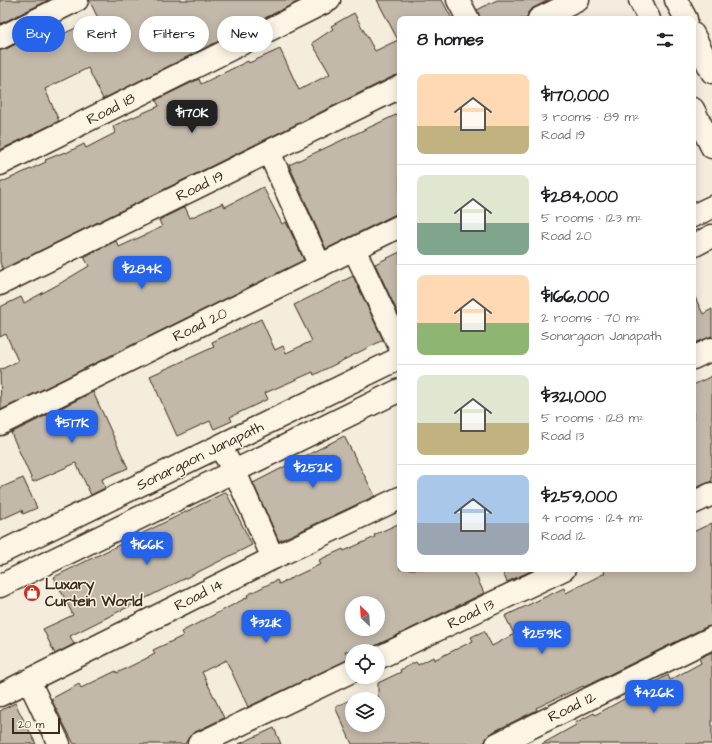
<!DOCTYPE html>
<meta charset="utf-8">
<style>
body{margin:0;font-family:"Architects Daughter",sans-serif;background:#f2f2f2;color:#202124;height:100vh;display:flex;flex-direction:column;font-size:15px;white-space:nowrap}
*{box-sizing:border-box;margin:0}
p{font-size:13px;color:#757577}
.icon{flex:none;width:22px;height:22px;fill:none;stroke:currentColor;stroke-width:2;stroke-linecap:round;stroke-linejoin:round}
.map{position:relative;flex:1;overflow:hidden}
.panel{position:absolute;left:397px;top:16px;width:299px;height:556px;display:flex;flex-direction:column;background:#fff;border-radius:8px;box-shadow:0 2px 10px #0003}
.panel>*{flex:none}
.hud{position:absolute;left:12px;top:16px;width:325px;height:36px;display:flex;gap:8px}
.needle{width:26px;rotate:335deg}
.fabs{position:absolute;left:345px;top:596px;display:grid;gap:8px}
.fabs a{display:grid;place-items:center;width:40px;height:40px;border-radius:50%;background:#fff;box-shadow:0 2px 10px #0003;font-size:20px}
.scale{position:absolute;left:12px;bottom:10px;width:48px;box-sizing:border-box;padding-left:4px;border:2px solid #3b2a1e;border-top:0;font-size:11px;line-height:14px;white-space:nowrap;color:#3b2a1e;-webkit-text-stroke:3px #fcf5e5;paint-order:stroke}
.price{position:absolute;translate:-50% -34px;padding:0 9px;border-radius:8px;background:#2563eb;color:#fff;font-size:13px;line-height:26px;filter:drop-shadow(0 1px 2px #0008)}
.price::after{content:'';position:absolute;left:50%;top:24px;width:12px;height:9px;margin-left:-6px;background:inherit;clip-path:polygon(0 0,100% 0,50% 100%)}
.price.on{background:#222;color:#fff}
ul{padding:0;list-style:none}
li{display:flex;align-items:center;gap:12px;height:100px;padding:0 20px}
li+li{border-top:1px solid #e0e0e0}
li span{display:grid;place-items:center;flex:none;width:112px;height:80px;border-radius:8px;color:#555}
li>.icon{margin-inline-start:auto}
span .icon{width:48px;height:48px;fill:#fffc;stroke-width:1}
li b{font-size:17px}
h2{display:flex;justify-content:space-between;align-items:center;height:48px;padding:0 20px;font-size:17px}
.chip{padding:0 14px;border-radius:18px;background:#fff;box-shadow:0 2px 10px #0003;font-size:14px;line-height:36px}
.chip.on{background:#2563eb;color:#fff}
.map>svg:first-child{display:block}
.building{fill:#c3b9aa;stroke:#3b2a1e;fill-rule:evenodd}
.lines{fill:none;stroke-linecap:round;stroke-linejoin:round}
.minor-casing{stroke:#3b2a1e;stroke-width:25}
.major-casing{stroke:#3b2a1e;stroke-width:25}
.minor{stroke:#fcf5e5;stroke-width:22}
.major{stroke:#fcf5e5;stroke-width:22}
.labels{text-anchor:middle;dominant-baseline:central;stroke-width:3;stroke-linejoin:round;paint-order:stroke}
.street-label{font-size:15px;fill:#3b2a1e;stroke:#fcf5e5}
.poi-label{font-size:15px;font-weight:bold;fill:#3b2a1e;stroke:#fcf5e5;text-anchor:start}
</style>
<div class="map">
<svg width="712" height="744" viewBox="0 0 712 744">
<rect width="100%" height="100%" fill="#f4eddd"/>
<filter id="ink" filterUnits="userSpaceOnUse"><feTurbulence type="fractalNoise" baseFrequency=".025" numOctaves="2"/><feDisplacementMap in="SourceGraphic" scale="8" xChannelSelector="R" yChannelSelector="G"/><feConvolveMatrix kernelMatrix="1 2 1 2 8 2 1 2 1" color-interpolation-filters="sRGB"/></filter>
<g filter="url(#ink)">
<g class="building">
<polygon points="0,0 49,0 0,24"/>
<polygon points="89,0 301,0 103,99 88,68 45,89 59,121 0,150 0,50 6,49 38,33 43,43 98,18"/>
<polygon points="377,0 442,0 452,19 400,19 400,75 394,76 3,269 0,263 0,183 46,162 45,160 65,152 66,153 84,144 86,148 115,133 113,126 159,106 156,100 199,79 201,84 248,61 249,63 280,49 299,90 330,74 312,43 333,29 331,26 354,13 375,51 398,40"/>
<polygon points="497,0 549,0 533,8 528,12 527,19 480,19 477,10"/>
<polygon points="400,113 400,214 394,215 326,249 289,165"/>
<polygon points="263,187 282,224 286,222 304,260 1,410 0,370 18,361 6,334 0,337 0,307 21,297 24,303 59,284 89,266 84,257 116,241 119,247 162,227 159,220 185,207 190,218 223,203 225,207"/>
<polygon points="400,252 400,318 375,264"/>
<polygon points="353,276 383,340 314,375 313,372 265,393 268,399 230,417 232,421 214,429 210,421 177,436 150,376 214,347 212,342 261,319 275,350 283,346 286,353 312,341 294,305"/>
<polygon points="693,293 703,314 712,309 712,336 693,344"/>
<polygon points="712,376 712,481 693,489 693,385"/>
<polygon points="93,392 128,468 102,479 105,488 91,495 76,463 33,482 11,433"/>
<polygon points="344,436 375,496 279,541 253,483"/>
<polygon points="23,478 37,508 23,514 22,510 0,520 0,488"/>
<polygon points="226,492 252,545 70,636 74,644 55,654 43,629 73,615 54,577"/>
<path d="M400,523V569H473L484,593L373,647L368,651H345L349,659L248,707L226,660L202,672L224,718L193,733L189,737L185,744H74L51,699L79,684L81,688L116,671L117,673L155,654L153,650L183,636L181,632L248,597L247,595L277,580L279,584L321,564L319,560L343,549L344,551L375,537L374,535ZM352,603H378V629H352Z"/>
<polygon points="712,523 712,626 706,627 584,687 583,686 536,708 537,710 491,733 487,737 485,742 481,744 352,744 335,707 352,699 352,725 378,725 378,683 401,672 400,670 416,662 418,665 433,657 434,660 473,641 471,637 484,631 492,646 514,634 505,616 564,588 566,593 605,573 603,569 693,569 693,532"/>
<polygon points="501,569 535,569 507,582"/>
<polygon points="712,652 712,744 542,744 576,725 575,723 594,713 595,715 668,675 670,680 701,663 699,658"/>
<polygon points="15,703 36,744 0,744 0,711"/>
<polygon points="274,728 281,744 239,744"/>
</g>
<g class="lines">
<g class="minor-casing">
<g id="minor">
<polyline points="458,0 468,19"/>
<polyline points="640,0 649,19"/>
<polyline points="676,0 686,19"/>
<polyline points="539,19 578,0"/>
<polyline points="693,34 712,72"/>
<polyline points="0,38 77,0"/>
<polyline points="693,109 712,147"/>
<polyline points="269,152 320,266"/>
<polyline points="0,164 329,0"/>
<polyline points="354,249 400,347"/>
<polyline points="0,284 400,87"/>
<polyline points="693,358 712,349"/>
<polyline points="0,424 400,226"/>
<polyline points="220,447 235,472 273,558"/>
<polyline points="693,503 712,494"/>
<polyline points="378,658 564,569"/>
<polyline points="29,681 59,744"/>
<polyline points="0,695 273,558 400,498"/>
<polyline points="199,744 352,671"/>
<polyline points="497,744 712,638"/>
</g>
</g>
<g class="major-casing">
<g id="major">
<polyline points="693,216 712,207"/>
<polyline points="693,246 712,236"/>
<polyline points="0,553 400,358"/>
<polyline points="0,586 400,390"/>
</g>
</g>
<use href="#minor" class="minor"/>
<use href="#major" class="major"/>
</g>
</g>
<defs>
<g id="shop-disc" transform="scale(0.9)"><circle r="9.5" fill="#c8321e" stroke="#fcf5e5"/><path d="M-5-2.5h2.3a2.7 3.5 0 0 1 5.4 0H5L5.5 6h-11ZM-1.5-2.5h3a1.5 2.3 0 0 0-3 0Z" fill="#fff"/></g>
</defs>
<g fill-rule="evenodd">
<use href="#shop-disc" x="32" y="593"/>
</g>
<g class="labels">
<g class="street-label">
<text transform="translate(111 109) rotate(-27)">Road 18</text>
<text transform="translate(200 186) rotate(-26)">Road 19</text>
<text transform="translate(200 325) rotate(-26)">Road 20</text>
<text transform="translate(200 456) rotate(-26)">Sonargaon Janapath</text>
<text transform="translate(199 595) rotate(-27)">Road 14</text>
<text transform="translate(471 614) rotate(-26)">Road 13</text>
<text transform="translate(572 707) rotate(-26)">Road 12</text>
</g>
<g class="poi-label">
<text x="45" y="584">Luxary<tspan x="45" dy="17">Curtein World</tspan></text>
</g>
</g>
</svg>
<div class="fabs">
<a><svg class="needle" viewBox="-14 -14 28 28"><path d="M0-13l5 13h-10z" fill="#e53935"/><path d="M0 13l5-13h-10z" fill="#757577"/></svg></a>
<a><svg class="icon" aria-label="locate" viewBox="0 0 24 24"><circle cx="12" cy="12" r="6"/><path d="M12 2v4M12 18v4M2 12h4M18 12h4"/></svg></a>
<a><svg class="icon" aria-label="layers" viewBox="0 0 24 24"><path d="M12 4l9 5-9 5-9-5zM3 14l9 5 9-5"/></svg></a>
</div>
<div class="scale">20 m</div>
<b class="price on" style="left:192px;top:134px">$170K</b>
<b class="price" style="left:142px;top:290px">$284K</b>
<b class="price" style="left:72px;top:444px">$517K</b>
<b class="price" style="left:313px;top:489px">$252K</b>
<b class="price" style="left:147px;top:566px">$166K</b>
<b class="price" style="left:266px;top:644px">$321K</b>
<b class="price" style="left:542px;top:655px">$259K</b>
<b class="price" style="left:654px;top:714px">$426K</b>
<div class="hud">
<a class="chip on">Buy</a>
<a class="chip">Rent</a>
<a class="chip">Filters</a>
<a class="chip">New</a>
</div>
<section class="panel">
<h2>8 homes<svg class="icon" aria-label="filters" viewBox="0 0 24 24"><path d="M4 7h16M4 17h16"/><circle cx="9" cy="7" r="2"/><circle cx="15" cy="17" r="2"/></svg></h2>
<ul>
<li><span style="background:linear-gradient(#ffd9b3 65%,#c2b280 0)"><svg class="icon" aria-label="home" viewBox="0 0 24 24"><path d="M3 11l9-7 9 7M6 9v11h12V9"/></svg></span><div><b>$170,000</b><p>3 rooms · 89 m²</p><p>Road 19</p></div></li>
<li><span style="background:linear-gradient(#dfe7d0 60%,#7fa58c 0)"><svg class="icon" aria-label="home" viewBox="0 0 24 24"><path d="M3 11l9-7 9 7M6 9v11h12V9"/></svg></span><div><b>$284,000</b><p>5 rooms · 123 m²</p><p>Road 20</p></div></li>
<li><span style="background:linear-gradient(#ffd9b3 60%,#8fb573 0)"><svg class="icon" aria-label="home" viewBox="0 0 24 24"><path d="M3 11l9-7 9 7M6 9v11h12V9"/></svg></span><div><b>$166,000</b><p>2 rooms · 70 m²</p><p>Sonargaon Janapath</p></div></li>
<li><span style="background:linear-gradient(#dfe7d0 60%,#c2b280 0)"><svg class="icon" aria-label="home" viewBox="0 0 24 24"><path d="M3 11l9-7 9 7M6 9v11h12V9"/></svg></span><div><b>$321,000</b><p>5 rooms · 128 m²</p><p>Road 13</p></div></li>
<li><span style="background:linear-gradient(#a9c7e8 60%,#9aa5b1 0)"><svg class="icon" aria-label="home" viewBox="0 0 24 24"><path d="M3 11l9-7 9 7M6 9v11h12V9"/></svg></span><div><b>$259,000</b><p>4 rooms · 124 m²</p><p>Road 12</p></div></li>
</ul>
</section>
</div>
